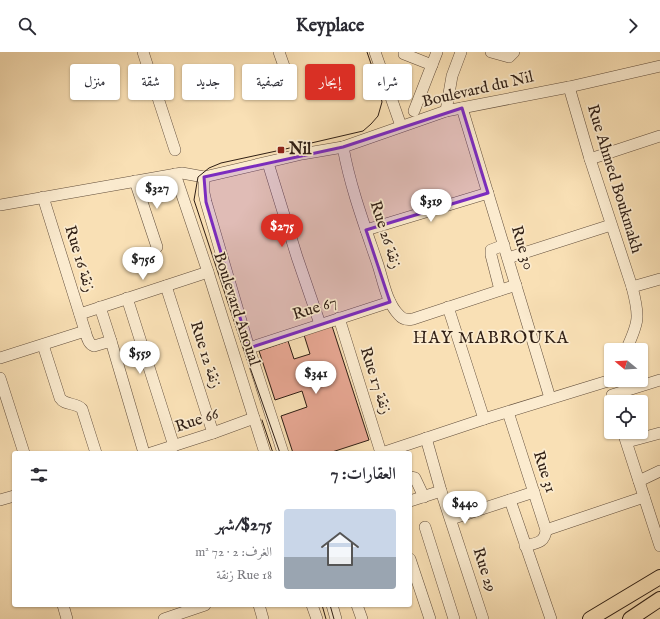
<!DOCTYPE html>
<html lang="ar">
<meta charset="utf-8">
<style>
body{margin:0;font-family:"IM FELL English",Amiri,serif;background:#f7f7f7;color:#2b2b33;direction:rtl;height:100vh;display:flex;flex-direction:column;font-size:15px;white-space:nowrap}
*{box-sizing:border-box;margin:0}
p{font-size:13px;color:#7c7c81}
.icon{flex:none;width:22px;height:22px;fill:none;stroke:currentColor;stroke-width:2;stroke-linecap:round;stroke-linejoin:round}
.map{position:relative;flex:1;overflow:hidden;direction:ltr}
.panel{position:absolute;left:12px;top:399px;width:400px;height:156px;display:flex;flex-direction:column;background:#fff;border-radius:4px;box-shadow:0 1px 3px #0004;direction:rtl}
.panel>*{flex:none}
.hud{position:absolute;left:12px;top:12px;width:400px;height:36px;direction:rtl;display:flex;gap:8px}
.needle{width:26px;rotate:288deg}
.controls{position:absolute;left:604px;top:291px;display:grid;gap:8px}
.controls a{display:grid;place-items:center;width:44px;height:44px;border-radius:4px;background:#fff;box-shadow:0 1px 3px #0004;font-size:20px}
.price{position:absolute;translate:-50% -34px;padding:0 9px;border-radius:14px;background:#fff;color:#222;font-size:13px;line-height:26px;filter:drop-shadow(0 1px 2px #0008)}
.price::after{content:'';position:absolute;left:50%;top:24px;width:12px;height:9px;margin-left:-6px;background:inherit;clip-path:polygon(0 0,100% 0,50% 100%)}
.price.on{background:#d93025;color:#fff}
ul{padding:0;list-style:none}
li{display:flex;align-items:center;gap:12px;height:100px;padding:0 16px}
li span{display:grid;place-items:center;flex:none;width:112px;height:80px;border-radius:4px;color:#555}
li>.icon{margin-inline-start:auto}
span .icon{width:48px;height:48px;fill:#fffc;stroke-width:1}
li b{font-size:17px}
h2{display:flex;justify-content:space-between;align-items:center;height:48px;padding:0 16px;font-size:17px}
.chip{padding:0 14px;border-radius:4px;background:#fff;box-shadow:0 1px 3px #0004;font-size:14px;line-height:36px}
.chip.on{background:#d93025;color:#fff}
header{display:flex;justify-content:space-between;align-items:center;height:52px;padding:0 16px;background:#fff;font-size:18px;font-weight:700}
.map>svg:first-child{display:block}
.building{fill:#e7a793;stroke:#2f1e14}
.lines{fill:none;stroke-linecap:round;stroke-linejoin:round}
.minor-casing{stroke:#624e3c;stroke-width:12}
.major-casing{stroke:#2f1e14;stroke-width:16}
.minor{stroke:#fbebcf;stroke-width:11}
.major{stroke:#f9e0b5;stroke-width:14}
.tram{stroke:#2f1e14;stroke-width:1}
.marked{fill:#7b2cbf;fill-opacity:0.2;stroke:#7b2cbf;stroke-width:3;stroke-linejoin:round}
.poi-dot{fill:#8f2418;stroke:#fbebcf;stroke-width:1.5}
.labels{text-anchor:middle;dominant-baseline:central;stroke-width:3.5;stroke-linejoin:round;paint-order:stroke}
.street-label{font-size:16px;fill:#2f1e14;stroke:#fbebcf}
.poi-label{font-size:16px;font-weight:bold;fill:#2f1e14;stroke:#fbebcf;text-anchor:start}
.neighbourhood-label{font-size:17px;letter-spacing:1px;fill:#2f1e14;stroke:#fbebcf}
</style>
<header><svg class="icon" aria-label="forward" viewBox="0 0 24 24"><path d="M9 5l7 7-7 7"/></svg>Keyplace<svg class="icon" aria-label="search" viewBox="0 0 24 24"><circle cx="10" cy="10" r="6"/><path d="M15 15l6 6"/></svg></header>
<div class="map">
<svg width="660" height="567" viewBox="0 0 660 567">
<rect width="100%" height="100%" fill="#f9e0b5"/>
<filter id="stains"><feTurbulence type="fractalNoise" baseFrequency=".005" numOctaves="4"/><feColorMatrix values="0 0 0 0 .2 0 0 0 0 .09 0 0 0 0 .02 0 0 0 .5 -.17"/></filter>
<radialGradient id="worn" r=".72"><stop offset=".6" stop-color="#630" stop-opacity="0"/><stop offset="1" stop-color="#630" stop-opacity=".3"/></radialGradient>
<polygon class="building" points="332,274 369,388 329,401 293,401 281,364 307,355 302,339 275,348 259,299 288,289 294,307 310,302 304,283"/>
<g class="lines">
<g class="minor-casing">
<g id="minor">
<polyline points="143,0 175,98"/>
<polyline points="279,0 291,34"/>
<polyline points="375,0 401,74"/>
<polyline points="404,0 404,2 432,13"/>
<polyline points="491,0 509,5 514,0"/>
<path d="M569,35L590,107L632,235C640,265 639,270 626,298"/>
<polyline points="462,56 550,346"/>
<polyline points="414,59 437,0"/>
<polyline points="446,59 452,24 461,0"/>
<path d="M343,95C350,134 364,172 377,210C383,227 386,250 399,263C403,268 408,268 413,267L516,233"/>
<polyline points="590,107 660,84"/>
<polyline points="268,111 297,205 320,272"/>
<polyline points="175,122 208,220 265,401"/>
<polyline points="204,125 204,141 206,150 249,296 283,401"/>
<polyline points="135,129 157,195"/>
<polyline points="43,145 85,279"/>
<polyline points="0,153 182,121 204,125 302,102 343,95 446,59 569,35 660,14"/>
<polyline points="366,178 488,141"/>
<polyline points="508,206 611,173"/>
<polyline points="166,234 213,381"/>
<polyline points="632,235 660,227"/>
<polyline points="500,238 491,203 491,198 504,193"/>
<polyline points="127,246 174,394"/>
<polyline points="100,255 111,289"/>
<polyline points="448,255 484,367"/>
<polyline points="80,262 208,220"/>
<polyline points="339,266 381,401"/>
<path d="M43,293L60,346C65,354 76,350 82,357L96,401"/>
<polyline points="249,296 390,250"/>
<path d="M0,306L85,279C87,285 88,292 94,294L111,289L144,401"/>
<polyline points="0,326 24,401"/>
<polyline points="612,343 660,328"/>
<path d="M508,360L546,478C545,491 536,491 525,494"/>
<polyline points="623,380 660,494"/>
<polyline points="426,386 441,439 483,567"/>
<polyline points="627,390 660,381"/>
<polyline points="151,401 213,381 254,366"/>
<polyline points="382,401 484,367 608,329"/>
<polyline points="410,425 415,426 424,445"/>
<polyline points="639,429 660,419"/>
<polyline points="0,448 14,444"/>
<polyline points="510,448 551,567"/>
<polyline points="410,449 441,439"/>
<polyline points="451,467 534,440"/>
<polyline points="425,475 454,567"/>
<polyline points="546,478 644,445"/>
<polyline points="410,507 430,567"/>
<polyline points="63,553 67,567"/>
<polyline points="259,553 263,567"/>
<polyline points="312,553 317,567"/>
<polyline points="332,553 336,567"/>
<polyline points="357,553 362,567"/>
<polyline points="164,567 205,553"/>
</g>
</g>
<g class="major-casing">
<g id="major">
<polyline points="590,567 660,525"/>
<polyline points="630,567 660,547"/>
</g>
</g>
<use href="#minor" class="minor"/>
<use href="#major" class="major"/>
<g class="tram">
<polyline points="262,368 273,401"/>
<polyline points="280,401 240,287 194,148 198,125 209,116 221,111 281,98 363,79 371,72 378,64 382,50 378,32 367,0"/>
<polyline points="322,553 326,567"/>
<polyline points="330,553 334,567"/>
</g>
</g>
<path class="marked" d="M462,56L488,141L366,178L390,250L249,296L206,150L204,125L343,95Z"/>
<rect class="poi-dot" x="277" y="94" width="8" height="8" rx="2"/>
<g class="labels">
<g class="street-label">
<text transform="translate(478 38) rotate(-13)">Boulevard du Nil</text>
<text transform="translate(614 127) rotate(73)">Rue Ahmed Boukmakh</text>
<text transform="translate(385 183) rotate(72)">Rue 26 زنقة</text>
<text transform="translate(522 196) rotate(73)">Rue 30</text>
<text transform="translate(79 207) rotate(73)">Rue 16 زنقة</text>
<text transform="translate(236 257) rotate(72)">Boulevard Anoual</text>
<text transform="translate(315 257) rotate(-18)">Rue 67</text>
<text transform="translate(205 303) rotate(72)">Rue 12 زنقة</text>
<text transform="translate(375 329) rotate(72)">Rue 17 زنقة</text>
<text transform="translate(197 369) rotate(-19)">Rue 66</text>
<text transform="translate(544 420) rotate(72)">Rue 31</text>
<text transform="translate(484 518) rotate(72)">Rue 29</text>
</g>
<g class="poi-label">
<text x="289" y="98">Nil</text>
</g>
<g class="neighbourhood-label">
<text x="491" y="286">HAY MABROUKA</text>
</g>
</g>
<rect width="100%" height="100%" filter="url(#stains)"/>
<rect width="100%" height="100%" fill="url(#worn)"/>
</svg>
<div class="controls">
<a><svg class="needle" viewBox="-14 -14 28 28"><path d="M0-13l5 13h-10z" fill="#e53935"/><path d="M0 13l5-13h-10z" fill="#7c7c81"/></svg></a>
<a><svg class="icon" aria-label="locate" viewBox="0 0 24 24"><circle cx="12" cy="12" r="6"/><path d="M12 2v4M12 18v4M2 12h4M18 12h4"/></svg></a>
</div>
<b class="price" style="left:157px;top:158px">$327</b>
<b class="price" style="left:431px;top:171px">$319</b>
<b class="price on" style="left:282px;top:196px">$275</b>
<b class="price" style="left:143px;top:229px">$756</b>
<b class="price" style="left:140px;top:323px">$559</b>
<b class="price" style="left:316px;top:343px">$341</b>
<b class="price" style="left:465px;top:473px">$440</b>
<div class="hud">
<a class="chip">شراء</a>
<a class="chip on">إيجار</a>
<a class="chip">تصفية</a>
<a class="chip">جديد</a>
<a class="chip">شقة</a>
<a class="chip">منزل</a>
</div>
<section class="panel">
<h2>العقارات: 7<svg class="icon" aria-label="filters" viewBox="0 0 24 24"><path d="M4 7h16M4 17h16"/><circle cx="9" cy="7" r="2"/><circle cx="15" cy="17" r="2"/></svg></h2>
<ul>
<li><span style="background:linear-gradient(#c9d6e8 60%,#9aa5b1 0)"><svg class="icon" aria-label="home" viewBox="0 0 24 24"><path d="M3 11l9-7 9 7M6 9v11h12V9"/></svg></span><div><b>$275/شهر</b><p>الغرف: 2 · 72 m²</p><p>Rue 18 زنقة</p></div></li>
</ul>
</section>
</div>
